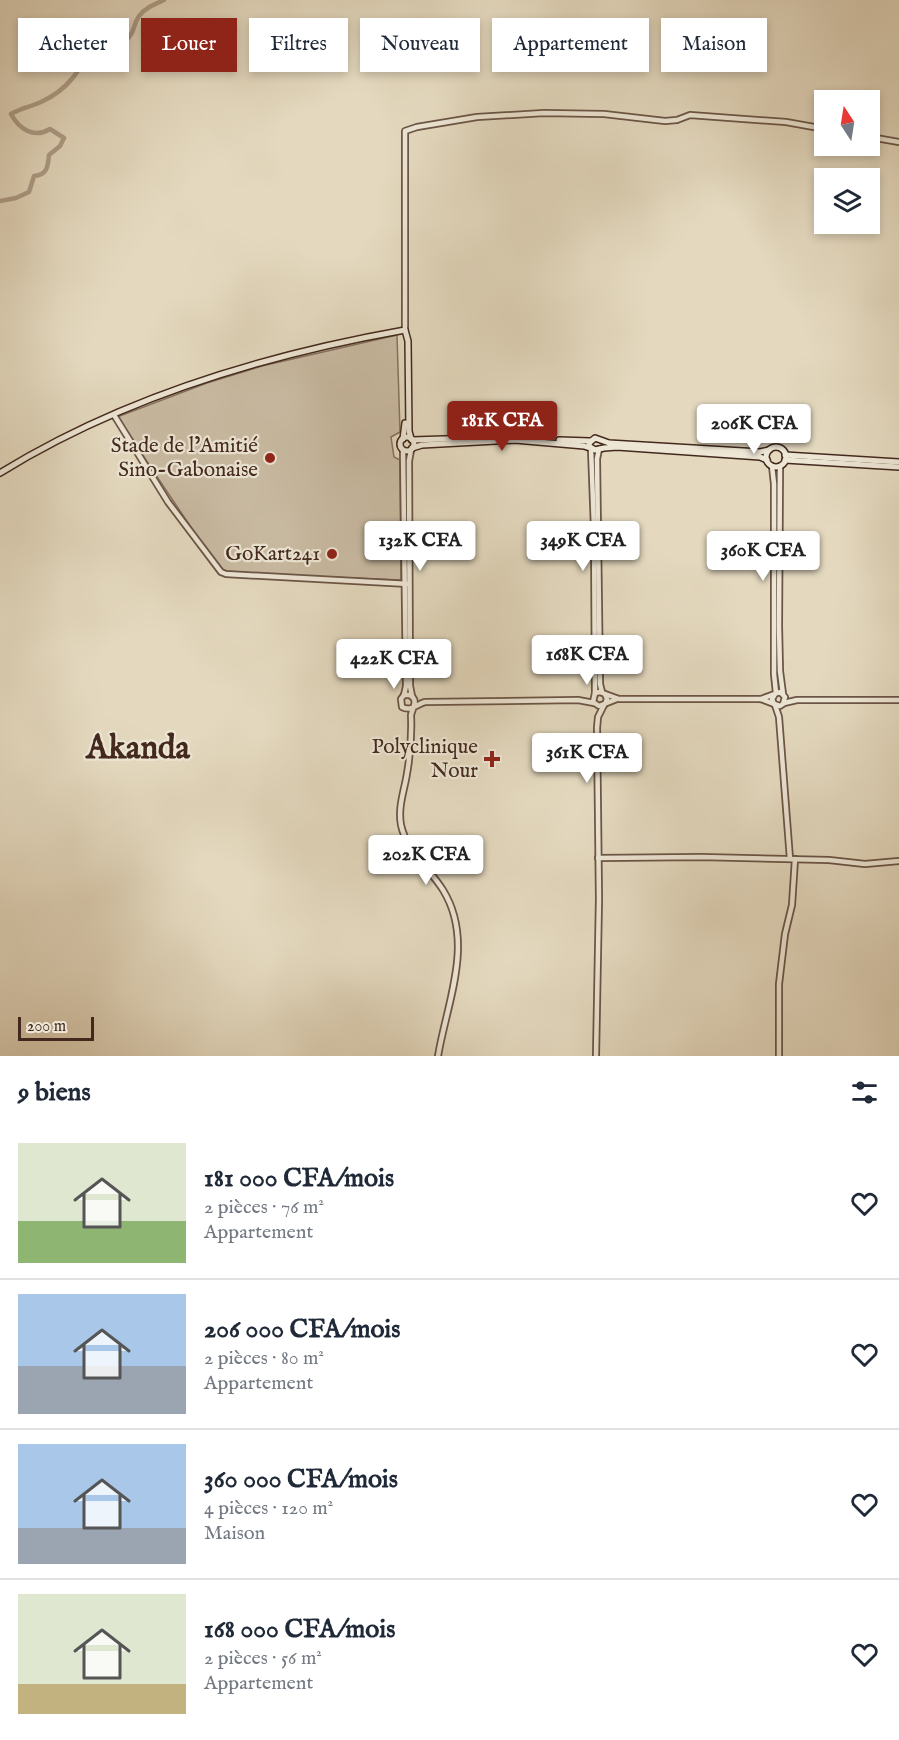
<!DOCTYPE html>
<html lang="fr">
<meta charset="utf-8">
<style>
body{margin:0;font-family:"IM FELL English",serif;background:#f2f2f3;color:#1f2937;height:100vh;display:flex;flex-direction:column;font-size:22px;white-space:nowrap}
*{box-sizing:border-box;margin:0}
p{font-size:20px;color:#747a83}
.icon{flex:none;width:33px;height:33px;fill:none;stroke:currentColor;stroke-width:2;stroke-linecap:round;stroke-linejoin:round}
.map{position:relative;height:1056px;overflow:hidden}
.details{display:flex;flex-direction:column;background:#fff;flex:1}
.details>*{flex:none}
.top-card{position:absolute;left:18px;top:18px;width:864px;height:54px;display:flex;gap:12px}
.needle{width:39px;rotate:348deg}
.fabs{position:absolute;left:814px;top:90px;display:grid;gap:12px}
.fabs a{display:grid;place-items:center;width:66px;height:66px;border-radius:0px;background:#fff;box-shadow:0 3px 9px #0003;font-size:30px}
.scale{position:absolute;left:18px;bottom:15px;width:76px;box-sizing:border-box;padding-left:6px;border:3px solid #43291d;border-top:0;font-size:16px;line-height:21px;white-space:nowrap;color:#43291d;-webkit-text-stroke:4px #ede6d5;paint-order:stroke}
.price{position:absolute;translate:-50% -51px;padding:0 14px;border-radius:6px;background:#fff;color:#222;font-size:20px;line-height:39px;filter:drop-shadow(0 2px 3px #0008)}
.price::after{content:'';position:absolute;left:50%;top:36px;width:18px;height:14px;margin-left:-9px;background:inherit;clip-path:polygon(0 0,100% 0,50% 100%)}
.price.current{background:#8f2418;color:#fff}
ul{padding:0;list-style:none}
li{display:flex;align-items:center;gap:18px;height:150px;padding:0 18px}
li+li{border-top:2px solid #e0e1e3}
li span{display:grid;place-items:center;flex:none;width:168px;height:120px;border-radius:0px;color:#555}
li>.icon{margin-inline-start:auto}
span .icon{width:72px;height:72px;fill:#fffc;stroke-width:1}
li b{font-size:26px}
h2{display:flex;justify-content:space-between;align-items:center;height:72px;padding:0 18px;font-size:26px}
.tag{padding:0 21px;border-radius:0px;background:#fff;box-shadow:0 3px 9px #0003;font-size:21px;line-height:54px}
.tag.current{background:#8f2418;color:#fff}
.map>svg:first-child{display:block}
.green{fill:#c9bba3;stroke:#867260;stroke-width:1.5}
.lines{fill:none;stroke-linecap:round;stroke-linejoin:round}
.river{stroke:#ad9d88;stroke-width:4.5}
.tertiary-casing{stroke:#6b5546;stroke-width:8}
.secondary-casing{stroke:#43291d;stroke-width:8}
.tertiary{stroke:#ede6d5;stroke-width:4.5}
.secondary{stroke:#ede6d5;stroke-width:5}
.poi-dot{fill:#8f2418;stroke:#ede6d5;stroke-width:2}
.labels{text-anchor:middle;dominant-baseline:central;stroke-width:4.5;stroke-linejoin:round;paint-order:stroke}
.poi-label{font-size:21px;fill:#43291d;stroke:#ede6d5;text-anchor:end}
.town-label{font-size:33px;font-weight:bold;fill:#43291d;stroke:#ede6d5}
</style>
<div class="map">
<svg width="899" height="1056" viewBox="0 0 899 1056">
<rect width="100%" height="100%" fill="#e4d9bf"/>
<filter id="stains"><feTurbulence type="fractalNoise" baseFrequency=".00333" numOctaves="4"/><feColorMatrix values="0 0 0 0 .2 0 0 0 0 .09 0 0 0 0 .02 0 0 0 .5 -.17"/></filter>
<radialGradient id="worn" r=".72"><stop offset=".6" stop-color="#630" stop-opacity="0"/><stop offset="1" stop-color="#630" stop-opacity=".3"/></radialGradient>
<polygon class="green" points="397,335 400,432 391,437 394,457 400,460 401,580 228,573 217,566 117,417 207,383 262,366"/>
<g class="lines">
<path class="river" d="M0,201L16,198L29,192L34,176C47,175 48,167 49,155L60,146L64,138L50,129C34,139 19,129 11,114C21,108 30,107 41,102C72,88 81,67 95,39L103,36L125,41C136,32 132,26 139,16C145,8 155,4 164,0"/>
<g class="tertiary-casing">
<g id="tertiary">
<polyline points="870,137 899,142"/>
<polyline points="405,330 405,131 417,127 477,117 544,113 604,114 665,121 677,120 690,115 786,122 825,129"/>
<polyline points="114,415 168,502 221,572 226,574 409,584"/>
<polyline points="591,449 594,528 595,694"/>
<polyline points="599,449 597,459 600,684 602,692"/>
<polyline points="403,450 406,686 404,695"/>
<polyline points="411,450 409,461 410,686 412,696"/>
<polyline points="772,466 774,484 774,674 776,693"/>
<polyline points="780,466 779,626 780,671 783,694"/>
<polyline points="605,694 619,699 761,699 774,704"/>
<polyline points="761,699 780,692 785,697 783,704 780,706 774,704 772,699 775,694"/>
<polyline points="784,703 797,700 899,700"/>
<polyline points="605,704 607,699 605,694 600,692 595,693 593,702 599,706 617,699"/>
<polyline points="775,705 779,717 790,859"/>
<polyline points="598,858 701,857 829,860 865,864 899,861"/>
<path d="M438,1056C447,1002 475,942 443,890C430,869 406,850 401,825C398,809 403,794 406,779C410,758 412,737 411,715C413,707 419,699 409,695H404L401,699L402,707C411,712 417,704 425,702L578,700L594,703"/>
<polyline points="596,1056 599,899 597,728 598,717 604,705"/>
<polyline points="779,1056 779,984 785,934 792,905 795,859"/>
</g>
</g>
<g class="secondary-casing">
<g id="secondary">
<circle cx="407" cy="444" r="7"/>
<polyline points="403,439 405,423"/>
<polyline points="412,440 475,438"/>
<polyline points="559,440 590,441"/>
<circle cx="776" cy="457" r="10"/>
<polyline points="412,448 422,445 515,440 584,446 590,448"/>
<polyline points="785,455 899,462"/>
<polyline points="767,460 760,457 617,447 604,448 595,450 590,447 589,443 595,438 609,443 760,452 769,450"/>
<polyline points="785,460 899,467"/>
<path d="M0,473C123,397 264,355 405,330L408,341L409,431L411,439"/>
</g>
</g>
<use href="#tertiary" class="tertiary"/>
<use href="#secondary" class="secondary"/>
</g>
<g class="poi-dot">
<circle cx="270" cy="458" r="6"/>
<circle cx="332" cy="554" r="6"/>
<path d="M489 750h6v6h6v6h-6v6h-6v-6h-6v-6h6z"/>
</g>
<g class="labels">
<g class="poi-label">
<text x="258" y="446">Stade de l’Amitié<tspan x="258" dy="24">Sino-Gabonaise</tspan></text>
<text x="320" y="554">GoKart241</text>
<text x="478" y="747">Polyclinique<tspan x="478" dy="24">Nour</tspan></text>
</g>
<g class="town-label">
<text x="138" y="749">Akanda</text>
</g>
</g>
<rect width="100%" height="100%" filter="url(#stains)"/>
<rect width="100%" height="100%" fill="url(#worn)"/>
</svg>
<div class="fabs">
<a><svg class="needle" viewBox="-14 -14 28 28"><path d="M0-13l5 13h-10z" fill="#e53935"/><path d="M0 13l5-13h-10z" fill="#747a83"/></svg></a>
<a><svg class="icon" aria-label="layers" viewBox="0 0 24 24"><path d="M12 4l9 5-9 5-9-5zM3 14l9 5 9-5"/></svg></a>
</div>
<div class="scale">200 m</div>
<b class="price current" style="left:502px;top:452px">181K CFA</b>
<b class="price" style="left:754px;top:455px">206K CFA</b>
<b class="price" style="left:420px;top:572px">132K CFA</b>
<b class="price" style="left:583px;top:572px">349K CFA</b>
<b class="price" style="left:763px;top:582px">360K CFA</b>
<b class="price" style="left:587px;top:686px">168K CFA</b>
<b class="price" style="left:394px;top:690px">422K CFA</b>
<b class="price" style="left:587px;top:784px">361K CFA</b>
<b class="price" style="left:426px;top:886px">202K CFA</b>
<div class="top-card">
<a class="tag">Acheter</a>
<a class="tag current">Louer</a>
<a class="tag">Filtres</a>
<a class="tag">Nouveau</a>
<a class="tag">Appartement</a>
<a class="tag">Maison</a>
</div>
</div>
<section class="details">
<h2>9 biens<svg class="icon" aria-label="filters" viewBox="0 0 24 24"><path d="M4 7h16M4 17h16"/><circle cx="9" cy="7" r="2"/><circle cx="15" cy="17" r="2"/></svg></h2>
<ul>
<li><span style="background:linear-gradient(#dfe7d0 65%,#8fb573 0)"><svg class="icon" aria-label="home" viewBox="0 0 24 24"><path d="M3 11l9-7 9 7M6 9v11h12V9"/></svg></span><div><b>181 000 CFA/mois</b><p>2 pièces · 76 m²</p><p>Appartement</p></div><svg class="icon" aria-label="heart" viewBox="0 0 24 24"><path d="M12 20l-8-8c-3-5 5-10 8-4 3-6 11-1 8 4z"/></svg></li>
<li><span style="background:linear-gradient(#a9c7e8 60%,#9aa5b1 0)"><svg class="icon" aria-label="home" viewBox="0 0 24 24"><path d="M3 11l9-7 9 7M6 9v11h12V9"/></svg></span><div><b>206 000 CFA/mois</b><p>2 pièces · 80 m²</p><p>Appartement</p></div><svg class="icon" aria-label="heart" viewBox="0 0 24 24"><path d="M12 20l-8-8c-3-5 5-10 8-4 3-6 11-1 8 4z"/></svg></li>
<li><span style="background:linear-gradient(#a9c7e8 70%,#9aa5b1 0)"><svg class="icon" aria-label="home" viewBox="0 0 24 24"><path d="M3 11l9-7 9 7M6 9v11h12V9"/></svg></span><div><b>360 000 CFA/mois</b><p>4 pièces · 120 m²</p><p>Maison</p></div><svg class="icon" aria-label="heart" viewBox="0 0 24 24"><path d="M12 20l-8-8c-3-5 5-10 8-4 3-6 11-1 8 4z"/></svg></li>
<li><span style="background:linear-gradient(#dfe7d0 75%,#c2b280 0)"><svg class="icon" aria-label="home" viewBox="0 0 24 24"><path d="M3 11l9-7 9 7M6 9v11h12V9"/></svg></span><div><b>168 000 CFA/mois</b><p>2 pièces · 56 m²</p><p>Appartement</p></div><svg class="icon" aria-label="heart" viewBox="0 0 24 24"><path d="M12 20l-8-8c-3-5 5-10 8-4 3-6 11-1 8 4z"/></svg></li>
</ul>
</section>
